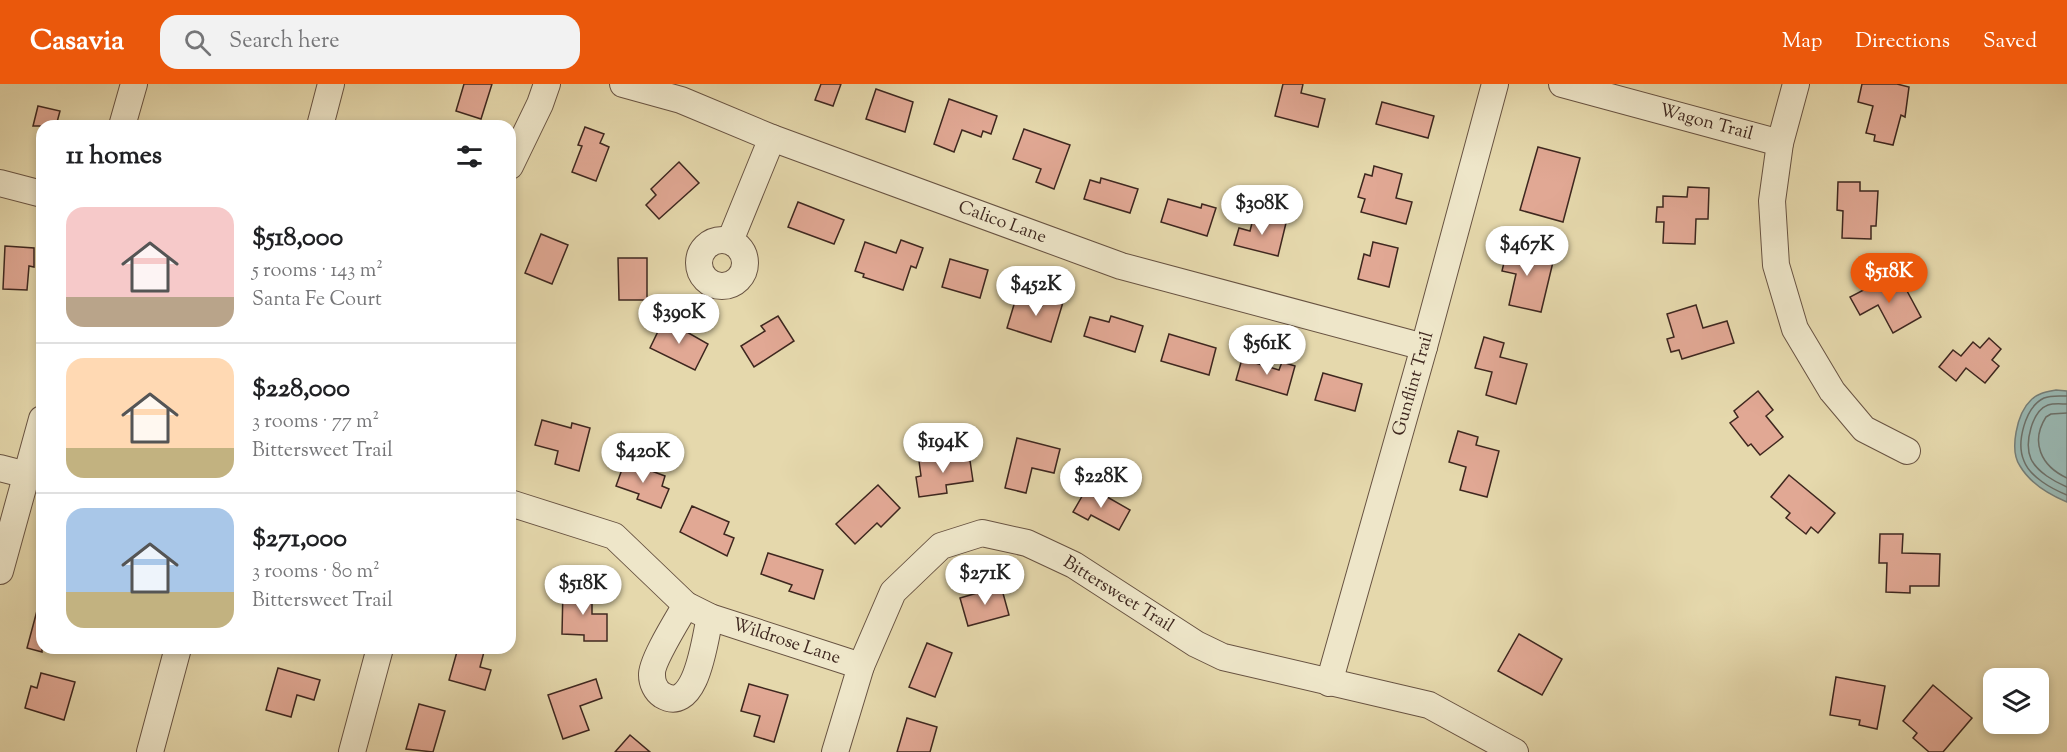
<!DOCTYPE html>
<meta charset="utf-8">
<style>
body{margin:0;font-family:"Sorts Mill Goudy",serif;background:#f2f2f2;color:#202124;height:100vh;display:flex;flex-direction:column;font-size:22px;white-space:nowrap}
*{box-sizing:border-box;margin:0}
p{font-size:20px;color:#757577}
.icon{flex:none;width:33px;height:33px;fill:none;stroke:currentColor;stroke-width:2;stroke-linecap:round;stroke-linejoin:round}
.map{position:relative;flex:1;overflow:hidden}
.details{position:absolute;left:36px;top:36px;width:480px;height:534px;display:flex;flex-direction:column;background:#fff;border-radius:18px;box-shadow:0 3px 9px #0003}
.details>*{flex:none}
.controls{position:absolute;left:1983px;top:584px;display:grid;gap:12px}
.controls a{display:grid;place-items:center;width:66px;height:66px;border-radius:12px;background:#fff;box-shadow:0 3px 9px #0003;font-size:30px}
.price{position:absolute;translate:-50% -51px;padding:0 14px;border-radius:21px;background:#fff;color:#222;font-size:20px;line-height:39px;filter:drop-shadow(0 2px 3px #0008)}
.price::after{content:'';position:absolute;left:50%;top:36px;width:18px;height:14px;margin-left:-9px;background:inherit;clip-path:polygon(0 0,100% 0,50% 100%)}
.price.current{background:#ea580c;color:#fff}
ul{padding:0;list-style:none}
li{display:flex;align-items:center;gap:18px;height:150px;padding:0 30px}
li+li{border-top:2px solid #e0e0e0}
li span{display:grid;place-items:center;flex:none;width:168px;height:120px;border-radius:18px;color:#555}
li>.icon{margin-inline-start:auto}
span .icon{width:72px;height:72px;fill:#fffc;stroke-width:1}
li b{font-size:26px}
h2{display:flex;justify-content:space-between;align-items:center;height:72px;padding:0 30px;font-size:26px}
header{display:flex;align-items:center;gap:36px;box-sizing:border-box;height:84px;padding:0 30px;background:#ea580c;color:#fff}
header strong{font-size:28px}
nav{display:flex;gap:33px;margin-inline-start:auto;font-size:21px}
.search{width:420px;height:54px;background:#f2f2f2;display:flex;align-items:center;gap:15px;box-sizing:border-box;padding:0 21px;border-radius:18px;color:#757577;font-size:22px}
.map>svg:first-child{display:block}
.water{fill:#99b8b3;stroke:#757e78;stroke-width:1.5}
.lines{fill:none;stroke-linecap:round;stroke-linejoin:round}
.shore{stroke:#6c7069;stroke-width:1.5}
.building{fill:#e1a894;stroke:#3e271f;stroke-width:1.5}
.minor-casing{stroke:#685342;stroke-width:28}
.minor{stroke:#eee6c9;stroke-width:26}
.labels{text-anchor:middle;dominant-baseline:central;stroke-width:6;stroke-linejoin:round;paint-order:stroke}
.street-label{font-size:18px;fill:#3e271f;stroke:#eee6c9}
</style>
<header>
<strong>Casavia</strong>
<div class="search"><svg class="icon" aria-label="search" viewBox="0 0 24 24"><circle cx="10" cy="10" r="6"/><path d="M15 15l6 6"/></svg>Search here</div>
<nav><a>Map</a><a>Directions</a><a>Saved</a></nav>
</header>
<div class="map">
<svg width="2067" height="668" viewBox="0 0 2067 668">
<rect width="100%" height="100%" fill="#e5d8ac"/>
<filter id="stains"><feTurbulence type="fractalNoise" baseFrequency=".00333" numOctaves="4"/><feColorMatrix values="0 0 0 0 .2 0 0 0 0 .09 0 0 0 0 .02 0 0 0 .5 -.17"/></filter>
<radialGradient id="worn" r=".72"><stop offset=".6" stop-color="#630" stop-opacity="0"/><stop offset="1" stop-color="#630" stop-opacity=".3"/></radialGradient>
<path class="water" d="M2056,306L2067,307V418C2048,410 2030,399 2020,382C2009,366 2017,329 2031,316C2038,309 2046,308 2056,306Z"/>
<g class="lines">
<g class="shore">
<path d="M2067,312C2060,312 2051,311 2044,314C2025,323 2016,359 2024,377C2030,393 2052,405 2067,411"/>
<path d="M2067,320C2061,320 2054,319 2048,321C2032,327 2024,359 2031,375C2037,388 2055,398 2067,403"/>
<path d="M2067,329L2051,330L2046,333C2030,358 2041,382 2067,394"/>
</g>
</g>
<g class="building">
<polygon points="464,0 492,0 481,35 456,27"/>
<polygon points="821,0 841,0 833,22 815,16"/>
<polygon points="1283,0 1303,0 1301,9 1325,15 1318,43 1275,32"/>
<polygon points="1862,0 1897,0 1909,3 1905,33 1901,31 1893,61 1874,57 1875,51 1866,49 1873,22 1858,18"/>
<polygon points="876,5 913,18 905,48 866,35"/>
<polygon points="949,15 997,32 991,50 983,47 981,53 962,46 954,68 934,60"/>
<polygon points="1382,18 1434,32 1428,54 1376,40"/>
<polygon points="38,22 60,27 56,42 33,42"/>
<polygon points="585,43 604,50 600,59 609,63 596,97 572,88 582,62 578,61"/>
<polygon points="1024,45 1070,61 1054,105 1036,98 1041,85 1013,75"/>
<polygon points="1538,63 1580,74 1563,138 1520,126"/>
<polygon points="679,78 699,99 659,135 646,121 656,111 651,105"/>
<polygon points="1374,82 1402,90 1396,114 1412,118 1406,140 1361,128 1365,115 1358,113 1365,90 1372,92"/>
<polygon points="1101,94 1138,105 1130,129 1084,115 1090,96 1100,99"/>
<polygon points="1838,98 1860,98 1860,107 1878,107 1876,142 1871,142 1871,155 1842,154 1843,127 1837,126"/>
<polygon points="1688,103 1709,104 1708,135 1696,135 1695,160 1663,159 1664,138 1656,138 1657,123 1663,123 1663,112 1687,113"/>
<polygon points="1168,115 1201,124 1202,120 1216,124 1207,152 1161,138"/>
<polygon points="798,118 844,136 834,160 788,143"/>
<polygon points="1254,131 1286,139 1278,172 1234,161 1239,144 1250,147"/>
<polygon points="541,150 568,161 552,200 525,189"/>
<polygon points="901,156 923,164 916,184 911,182 903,206 863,193 864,190 855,187 865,158 896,169"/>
<polygon points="1373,158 1398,164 1389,203 1358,195 1364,170 1370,172"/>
<polygon points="1509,158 1532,163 1530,172 1553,178 1541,228 1509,221 1516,190 1502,187"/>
<polygon points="5,162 34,164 34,183 29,182 27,206 3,205"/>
<polygon points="618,174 647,174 647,216 619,216"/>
<polygon points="950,175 988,186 980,214 942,203"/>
<polygon points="1900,194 1921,233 1893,249 1878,221 1860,231 1850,213 1873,201 1876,207"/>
<polygon points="1046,209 1064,215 1051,258 1007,244 1016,214 1042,222"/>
<polygon points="1696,221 1703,244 1727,237 1734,259 1682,275 1679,266 1671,268 1667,255 1674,253 1667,230"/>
<polygon points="778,232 794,257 754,283 741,262 765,247 761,242"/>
<polygon points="1111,232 1143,242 1135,268 1084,252 1090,233 1109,238"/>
<polygon points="664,235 708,260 695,286 650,264"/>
<polygon points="1169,250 1216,264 1209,291 1161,277"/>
<polygon points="1484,253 1504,259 1500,273 1527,280 1516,320 1486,311 1492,288 1475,284"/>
<polygon points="1989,254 2001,265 1992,276 1999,282 1985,299 1966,284 1956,297 1939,283 1953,266 1961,272 1973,258 1980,264"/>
<polygon points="1242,275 1279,286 1282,278 1295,282 1287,311 1236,296"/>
<polygon points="1323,289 1362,300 1355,327 1315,316"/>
<polygon points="1758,307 1773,326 1766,332 1783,353 1760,371 1751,360 1748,362 1730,339 1738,333 1734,327"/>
<polygon points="542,336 571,344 572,339 590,344 579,387 555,380 558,367 535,361"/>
<polygon points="1458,347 1478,353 1476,361 1499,367 1487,413 1460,406 1466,383 1449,378"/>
<polygon points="1017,354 1060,365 1054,389 1032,384 1026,409 1005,404"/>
<polygon points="969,370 973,397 946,401 947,409 919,413 916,393 921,392 919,377"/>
<polygon points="625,377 665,392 662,402 669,405 661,424 637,415 639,410 616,402"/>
<polygon points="1789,391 1835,429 1818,449 1811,443 1806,450 1786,434 1790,429 1771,413"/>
<polygon points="878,401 900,424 881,443 877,439 855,460 836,440"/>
<polygon points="1088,402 1130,426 1119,446 1091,431 1088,436 1073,428"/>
<polygon points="692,422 729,438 724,450 734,454 727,472 680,448"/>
<polygon points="1880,450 1903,450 1902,469 1940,470 1939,502 1910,502 1910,509 1886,508 1887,479 1879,479"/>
<polygon points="768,469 823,486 814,515 789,507 792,501 761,490"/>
<polygon points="1001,502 1009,531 968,542 960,514"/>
<polygon points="563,504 592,504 592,530 607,530 607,557 584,557 584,551 562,550"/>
<polygon points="38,523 42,524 42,568 27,564"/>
<polygon points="1519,550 1562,575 1542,611 1498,587"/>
<polygon points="927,559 952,569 935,613 909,603"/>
<polygon points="458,564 485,564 480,583 491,586 485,606 449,596"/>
<polygon points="278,584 320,596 314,616 297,611 291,633 266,626"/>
<polygon points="41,589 75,598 64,636 25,624 31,602 37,604"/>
<polygon points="1836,593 1885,602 1877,645 1859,641 1860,636 1830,631"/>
<polygon points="596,595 602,614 580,622 589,646 563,655 548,611"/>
<polygon points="749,600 788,611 774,658 754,652 760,632 741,627"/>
<polygon points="1933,601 1972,634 1943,668 1929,668 1913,654 1917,649 1903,637"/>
<polygon points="419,620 445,627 433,668 406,665"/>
<polygon points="907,634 937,643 930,668 897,668"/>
<polygon points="630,651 650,668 615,668"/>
</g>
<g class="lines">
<g class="minor-casing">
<g id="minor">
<polyline points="623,0 681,16 772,54 1121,182 1424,263"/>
<polyline points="1562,0 1780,59"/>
<polyline points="1796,0 1780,59 1772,117 1776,181 1795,245 1832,307 1864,345 1907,367"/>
<polyline points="122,42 134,0"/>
<polyline points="320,42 331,0"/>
<polyline points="510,82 540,20 547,0"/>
<polyline points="0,99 42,110"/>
<circle cx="722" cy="179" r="23"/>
<polyline points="730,157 772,54"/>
<polyline points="0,384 27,391"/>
<polyline points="510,419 614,452 686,521 710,533 861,582"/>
<polyline points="0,487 42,335"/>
<path d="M686,521C678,535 651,578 652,591C652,599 656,607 662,611C697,632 705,553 710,533"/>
<polyline points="1329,599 1424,263 1495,0"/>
<polyline points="150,668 178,564"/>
<polyline points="352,668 380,564"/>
<polyline points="835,668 861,582 893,508 941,462 982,449 1027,459 1074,481 1196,560 1223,573 1429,621 1515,668"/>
</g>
</g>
<use href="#minor" class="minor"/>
</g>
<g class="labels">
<g class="street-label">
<text transform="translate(1706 39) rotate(15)">Wagon Trail</text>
<text transform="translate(1002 139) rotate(20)">Calico Lane</text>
<text transform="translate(1414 300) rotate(-74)">Gunflint Trail</text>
<text transform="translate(1118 511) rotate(32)">Bittersweet Trail</text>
<text transform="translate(786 558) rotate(18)">Wildrose Lane</text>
</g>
</g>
<rect width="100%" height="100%" filter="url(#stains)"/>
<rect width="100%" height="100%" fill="url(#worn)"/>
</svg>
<div class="controls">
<a><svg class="icon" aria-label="layers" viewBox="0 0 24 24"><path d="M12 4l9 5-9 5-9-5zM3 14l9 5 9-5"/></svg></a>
</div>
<b class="price" style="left:1262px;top:152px">$308K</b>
<b class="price" style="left:1527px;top:193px">$467K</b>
<b class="price current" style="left:1889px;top:220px">$518K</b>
<b class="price" style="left:1036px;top:233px">$452K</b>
<b class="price" style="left:679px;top:261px">$390K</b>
<b class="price" style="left:1267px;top:292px">$561K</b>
<b class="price" style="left:943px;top:390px">$194K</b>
<b class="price" style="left:643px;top:400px">$420K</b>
<b class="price" style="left:1101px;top:425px">$228K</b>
<b class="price" style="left:985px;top:522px">$271K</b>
<b class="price" style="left:583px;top:532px">$518K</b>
<section class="details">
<h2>11 homes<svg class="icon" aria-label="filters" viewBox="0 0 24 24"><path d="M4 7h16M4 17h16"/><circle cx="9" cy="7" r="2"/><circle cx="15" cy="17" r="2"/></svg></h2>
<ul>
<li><span style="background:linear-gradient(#f6c9c9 75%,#b9a48a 0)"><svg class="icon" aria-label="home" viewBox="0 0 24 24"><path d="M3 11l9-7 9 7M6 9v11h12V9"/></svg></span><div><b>$518,000</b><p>5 rooms · 143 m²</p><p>Santa Fe Court</p></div></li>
<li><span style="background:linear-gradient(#ffd9b3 75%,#c2b280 0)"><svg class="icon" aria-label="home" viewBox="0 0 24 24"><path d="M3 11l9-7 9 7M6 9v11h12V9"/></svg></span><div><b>$228,000</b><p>3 rooms · 77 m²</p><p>Bittersweet Trail</p></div></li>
<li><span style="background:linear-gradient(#a9c7e8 70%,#c2b280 0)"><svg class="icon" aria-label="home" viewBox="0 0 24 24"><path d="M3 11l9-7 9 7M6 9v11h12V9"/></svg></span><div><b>$271,000</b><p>3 rooms · 80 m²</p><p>Bittersweet Trail</p></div></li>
</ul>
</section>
</div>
